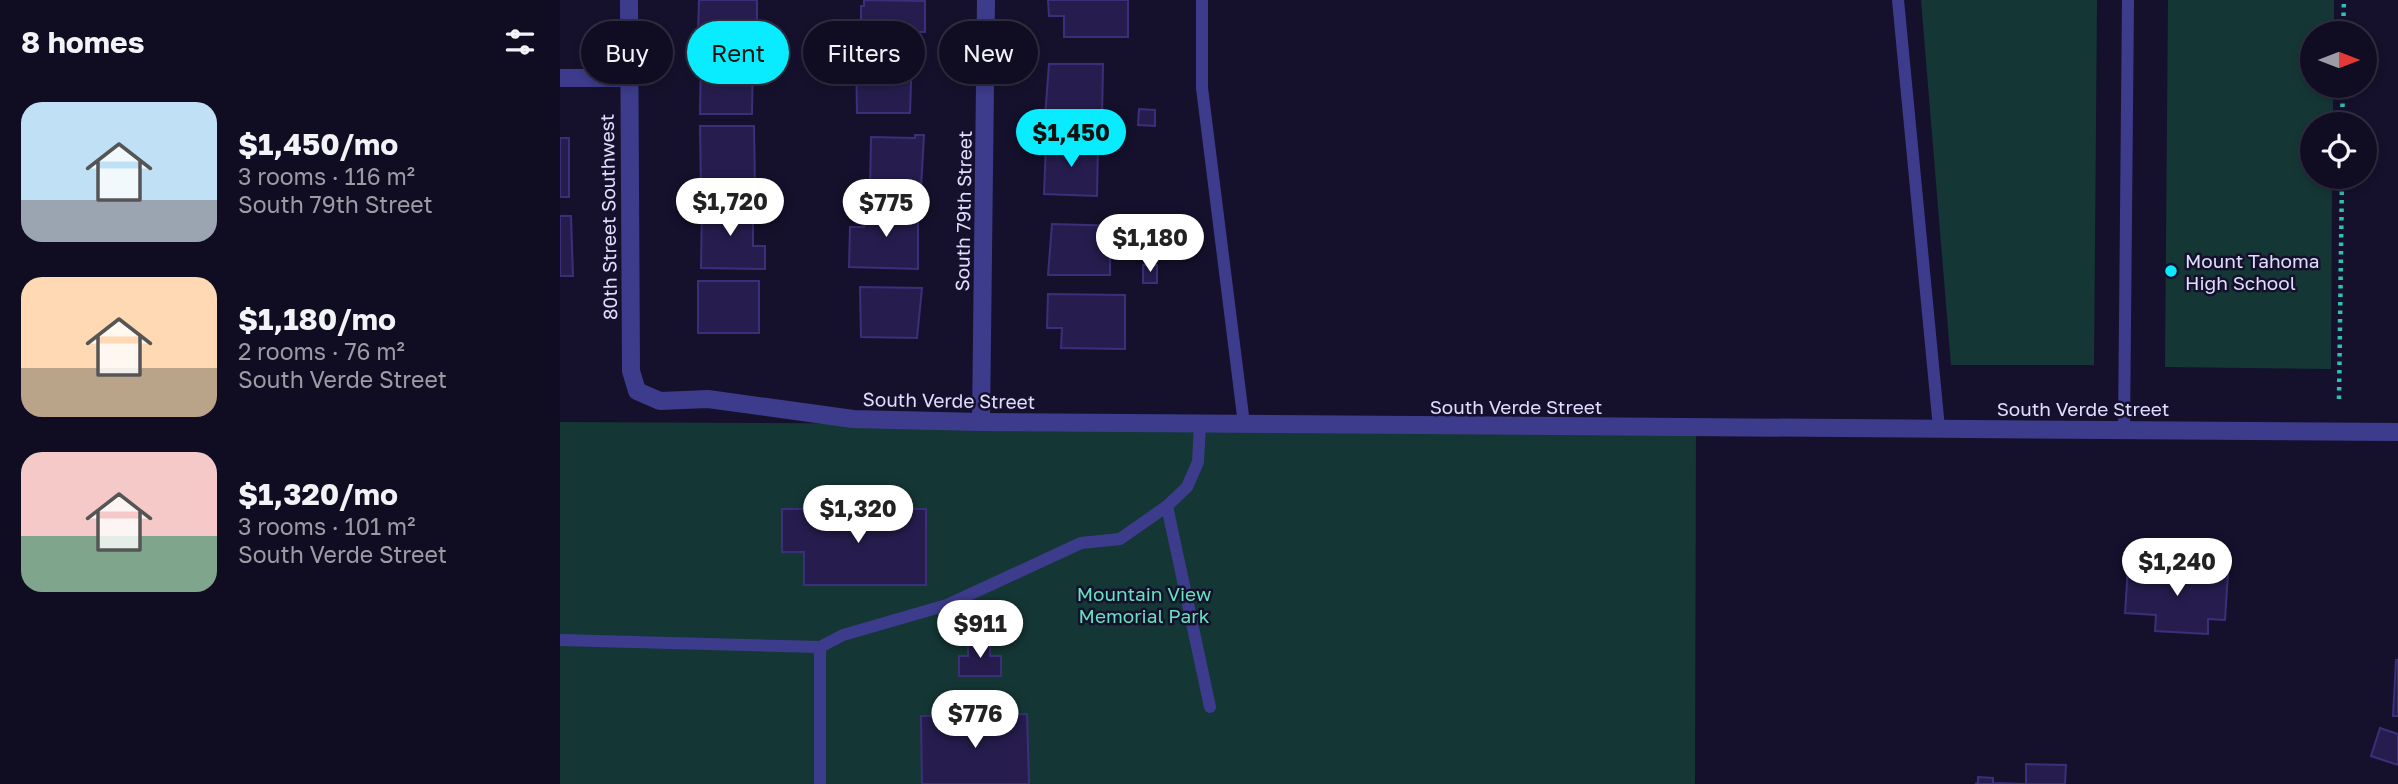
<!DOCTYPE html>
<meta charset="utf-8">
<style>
body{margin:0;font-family:"Golos Text",sans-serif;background:#1e1b2f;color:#f1f3f6;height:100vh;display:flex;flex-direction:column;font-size:26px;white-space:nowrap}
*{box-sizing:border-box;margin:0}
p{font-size:23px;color:#9c9ca5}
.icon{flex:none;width:38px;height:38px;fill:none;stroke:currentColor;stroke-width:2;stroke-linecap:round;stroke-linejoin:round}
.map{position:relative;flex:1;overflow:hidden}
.side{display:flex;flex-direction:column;background:#100d22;width:560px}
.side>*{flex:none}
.hud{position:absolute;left:21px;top:21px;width:665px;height:63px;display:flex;gap:14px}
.needle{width:46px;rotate:90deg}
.tools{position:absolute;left:1740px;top:21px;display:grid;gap:14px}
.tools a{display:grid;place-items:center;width:77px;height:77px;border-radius:50%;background:#100d22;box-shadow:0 4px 10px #0003,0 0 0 2px #302d40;font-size:35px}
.price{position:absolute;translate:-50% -60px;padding:0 16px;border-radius:24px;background:#fff;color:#222;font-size:23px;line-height:46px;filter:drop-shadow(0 2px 4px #0008)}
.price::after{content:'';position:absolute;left:50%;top:42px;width:21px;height:16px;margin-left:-10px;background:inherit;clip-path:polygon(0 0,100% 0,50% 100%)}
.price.on{background:#09ecff;color:#111}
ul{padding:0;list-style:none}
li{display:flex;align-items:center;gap:21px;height:175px;padding:0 21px}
li span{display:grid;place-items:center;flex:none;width:196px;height:140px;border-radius:21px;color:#555}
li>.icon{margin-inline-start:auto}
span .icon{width:84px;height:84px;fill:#fffc;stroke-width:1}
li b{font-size:30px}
h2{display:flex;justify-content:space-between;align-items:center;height:84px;padding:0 21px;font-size:30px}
.pill{padding:0 24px;border-radius:32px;background:#100d22;box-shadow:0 4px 10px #0003,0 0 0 2px #302d40;font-size:24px;line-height:63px}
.pill.on{background:#09ecff;color:#111}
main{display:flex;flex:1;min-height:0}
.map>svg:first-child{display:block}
.green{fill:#143735}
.building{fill:#261d4e;stroke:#3c2f7a;stroke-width:2}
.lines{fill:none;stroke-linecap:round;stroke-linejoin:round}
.path{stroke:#30c0b4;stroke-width:4.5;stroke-dasharray:3.5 5;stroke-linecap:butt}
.lane{stroke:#3d3c8c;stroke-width:12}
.street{stroke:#3d3c8c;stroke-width:18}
.poi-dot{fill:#09ecff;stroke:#15112d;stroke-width:2.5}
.labels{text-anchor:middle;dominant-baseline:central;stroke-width:5;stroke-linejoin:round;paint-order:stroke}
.street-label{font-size:19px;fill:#e0ddff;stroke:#15112d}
.poi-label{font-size:19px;fill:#e0ddff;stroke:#15112d;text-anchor:start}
.park-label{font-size:19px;fill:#65e2c0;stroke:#15112d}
</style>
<main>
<section class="side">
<h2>8 homes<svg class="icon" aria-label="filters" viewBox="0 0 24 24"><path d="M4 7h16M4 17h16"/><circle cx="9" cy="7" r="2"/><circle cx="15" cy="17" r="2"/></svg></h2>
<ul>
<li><span style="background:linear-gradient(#bfe0f5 70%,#9aa5b1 0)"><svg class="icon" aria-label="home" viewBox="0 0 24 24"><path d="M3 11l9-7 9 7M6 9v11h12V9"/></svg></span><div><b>$1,450/mo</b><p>3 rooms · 116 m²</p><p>South 79th Street</p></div></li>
<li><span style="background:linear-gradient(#ffd9b3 65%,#b9a48a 0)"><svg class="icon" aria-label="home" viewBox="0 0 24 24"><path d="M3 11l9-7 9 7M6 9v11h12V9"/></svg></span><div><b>$1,180/mo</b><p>2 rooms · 76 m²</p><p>South Verde Street</p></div></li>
<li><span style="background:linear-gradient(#f6c9c9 60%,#7fa58c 0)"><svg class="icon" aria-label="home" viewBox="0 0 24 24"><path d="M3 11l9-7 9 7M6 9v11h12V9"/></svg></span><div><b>$1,320/mo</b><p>3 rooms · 101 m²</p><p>South Verde Street</p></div></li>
</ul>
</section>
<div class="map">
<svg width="1838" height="784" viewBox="0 0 1838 784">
<rect width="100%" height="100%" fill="#15112d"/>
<g class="green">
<polygon points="1361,0 1537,0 1534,365 1391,365"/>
<polygon points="1608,0 1774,0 1774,33 1752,33 1752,86 1773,86 1773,124 1752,124 1752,177 1772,177 1771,369 1605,367"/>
<polygon points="0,422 1136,428 1135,784 0,784"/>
</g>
<g class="building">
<polygon points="139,0 197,0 197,35 138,33"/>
<polygon points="304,0 365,1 365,32 301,31 301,6 304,6"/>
<polygon points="488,0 568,0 568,37 504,37 504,16 489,16"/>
<polygon points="141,49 193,50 192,114 140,114"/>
<polygon points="352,52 350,113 297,113 296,53"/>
<polygon points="489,64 543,64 542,117 485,117"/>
<polygon points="579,109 595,110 595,126 578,125"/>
<polygon points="140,126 194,126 195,190 141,191"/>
<polygon points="355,135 364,135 361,188 310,187 311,137 355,138"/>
<rect x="0" y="138" width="9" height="59"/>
<polygon points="486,143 538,144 537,196 484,194"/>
<polygon points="142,204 193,205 193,246 205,246 205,269 141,268"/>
<polygon points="305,206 358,207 358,269 289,267 290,227 304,227"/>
<polygon points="0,216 11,216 13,276 0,276"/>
<polygon points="492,224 562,226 562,257 550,257 550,275 488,275"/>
<rect x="583" y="265" width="14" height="18"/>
<rect x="138" y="281" width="61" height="52"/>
<polygon points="300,287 362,288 357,338 301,337"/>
<polygon points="488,294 565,295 565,349 501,348 502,328 487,328"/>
<polygon points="222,509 366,509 366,585 244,585 244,552 222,552"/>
<polygon points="1568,567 1668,573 1665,620 1648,619 1648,634 1595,631 1596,615 1565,613"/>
<polygon points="408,637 430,637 430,656 441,656 441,676 399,676 399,656 408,656"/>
<polygon points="1836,660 1838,660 1838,716 1833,716"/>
<polygon points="467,714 469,784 362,784 361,716"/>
<polygon points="1820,728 1838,734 1838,765 1811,756"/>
<polygon points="1466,764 1506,765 1505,784 1415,784 1418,783 1418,777 1433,778 1433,783 1466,784"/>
</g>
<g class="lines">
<g class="path">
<polyline points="1783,33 1784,0"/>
<polyline points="1782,124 1783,86"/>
<polyline points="1779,399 1782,177"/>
</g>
<g class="lane">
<polyline points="642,0 642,88 684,424"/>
<polyline points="1338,0 1379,428"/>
<polyline points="1564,430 1568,0"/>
<polyline points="607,506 650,707"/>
<polyline points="0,640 260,647 260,784"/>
<polyline points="260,647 283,635 387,605 521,543 560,539 607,506 627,487 638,462 640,424"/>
</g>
<g class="street">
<polyline points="69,0 71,371 77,391 100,401 148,399 293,419 421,422 1838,432"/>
<polyline points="0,78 68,78"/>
<polyline points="421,422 426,0"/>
</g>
</g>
<circle class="poi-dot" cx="1611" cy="271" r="7"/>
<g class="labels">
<g class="street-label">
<text transform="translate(403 211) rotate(-89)">South 79th Street</text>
<text transform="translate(48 217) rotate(-91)">80th Street Southwest</text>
<text transform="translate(389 400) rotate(1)">South Verde Street</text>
<text x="956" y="406">South Verde Street</text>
<text x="1523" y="408">South Verde Street</text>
</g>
<g class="poi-label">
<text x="1625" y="260">Mount Tahoma<tspan x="1625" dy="22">High School</tspan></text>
</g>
<g class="park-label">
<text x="584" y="593">Mountain View<tspan x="584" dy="22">Memorial Park</tspan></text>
</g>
</g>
</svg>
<div class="tools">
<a><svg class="needle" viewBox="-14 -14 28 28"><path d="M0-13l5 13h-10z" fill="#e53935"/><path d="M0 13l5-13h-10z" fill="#9c9ca5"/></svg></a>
<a><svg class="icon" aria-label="locate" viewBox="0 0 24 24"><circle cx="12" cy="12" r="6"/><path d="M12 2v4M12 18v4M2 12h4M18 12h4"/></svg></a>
</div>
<b class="price on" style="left:511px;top:169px">$1,450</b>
<b class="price" style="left:170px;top:238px">$1,720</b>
<b class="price" style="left:326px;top:239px">$775</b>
<b class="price" style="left:590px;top:274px">$1,180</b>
<b class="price" style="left:298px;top:545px">$1,320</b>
<b class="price" style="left:1617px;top:598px">$1,240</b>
<b class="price" style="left:420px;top:660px">$911</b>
<b class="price" style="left:415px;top:750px">$776</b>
<div class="hud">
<a class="pill">Buy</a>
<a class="pill on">Rent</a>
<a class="pill">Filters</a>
<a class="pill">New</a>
</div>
</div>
</main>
